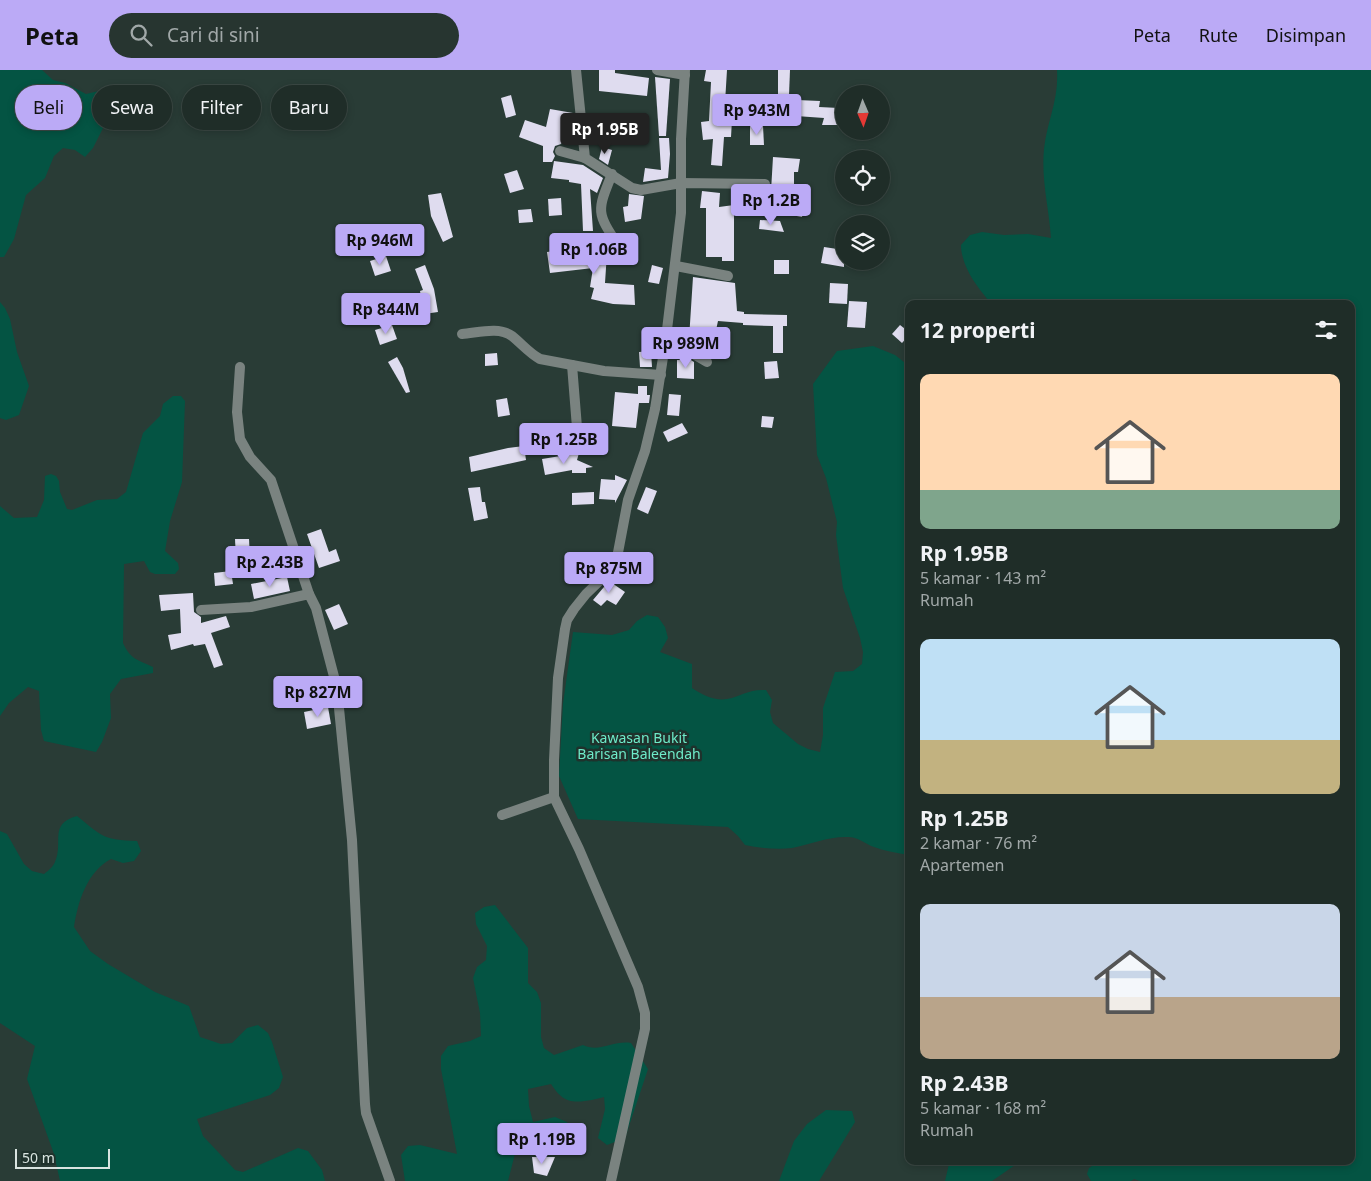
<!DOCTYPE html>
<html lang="id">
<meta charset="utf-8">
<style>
body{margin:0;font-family:"Noto Sans",sans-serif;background:#273530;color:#f1f3f6;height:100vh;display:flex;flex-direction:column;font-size:19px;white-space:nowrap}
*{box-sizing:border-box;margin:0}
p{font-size:16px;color:#a1a8a8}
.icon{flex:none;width:28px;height:28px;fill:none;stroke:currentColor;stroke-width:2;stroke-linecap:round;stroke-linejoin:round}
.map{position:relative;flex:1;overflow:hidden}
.panel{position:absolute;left:905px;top:230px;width:450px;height:865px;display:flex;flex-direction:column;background:#1f2d28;border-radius:10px;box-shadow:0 2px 8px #0003,0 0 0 1px #3c4945}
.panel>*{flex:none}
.hud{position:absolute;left:15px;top:15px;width:475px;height:45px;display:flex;gap:10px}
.needle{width:32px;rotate:178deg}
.buttons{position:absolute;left:835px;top:15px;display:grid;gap:10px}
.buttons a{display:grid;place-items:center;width:55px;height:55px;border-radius:50%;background:#1f2d28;box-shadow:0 2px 8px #0003,0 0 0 1px #3c4945;font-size:25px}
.scale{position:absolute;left:15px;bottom:12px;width:95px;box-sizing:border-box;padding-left:5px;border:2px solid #d9e4e0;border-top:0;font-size:14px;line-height:18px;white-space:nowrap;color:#d9e4e0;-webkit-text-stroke:4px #1f322c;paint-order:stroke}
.price{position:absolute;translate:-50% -42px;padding:0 11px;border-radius:5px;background:#bbaaf6;color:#111;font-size:16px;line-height:32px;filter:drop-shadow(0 1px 2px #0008)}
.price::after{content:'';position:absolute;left:50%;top:30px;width:15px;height:11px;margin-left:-8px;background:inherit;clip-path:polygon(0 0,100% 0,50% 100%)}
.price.active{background:#222;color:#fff}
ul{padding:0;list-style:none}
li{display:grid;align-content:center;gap:10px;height:265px;padding:0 15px}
li span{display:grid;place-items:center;height:155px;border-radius:10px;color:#555}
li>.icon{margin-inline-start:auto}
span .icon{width:90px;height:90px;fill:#fffc;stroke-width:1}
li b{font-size:21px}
h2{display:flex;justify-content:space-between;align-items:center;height:60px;padding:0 15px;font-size:21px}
.chip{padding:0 18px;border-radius:22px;background:#1f2d28;box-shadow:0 2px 8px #0003,0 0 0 1px #3c4945;font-size:18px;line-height:45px}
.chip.active{background:#bbaaf6;color:#111}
header{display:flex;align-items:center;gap:30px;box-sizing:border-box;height:70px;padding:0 25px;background:#bbaaf6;color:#111}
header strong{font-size:24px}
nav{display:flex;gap:28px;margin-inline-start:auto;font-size:18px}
.search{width:350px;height:45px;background:#273530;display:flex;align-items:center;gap:12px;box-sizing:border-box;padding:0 18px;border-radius:28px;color:#a1a8a8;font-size:19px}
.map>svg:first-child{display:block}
.green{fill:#045443}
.building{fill:#dfdcef}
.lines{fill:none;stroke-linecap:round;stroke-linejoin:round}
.minor{stroke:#7a8380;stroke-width:10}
.labels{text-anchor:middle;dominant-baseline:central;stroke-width:5;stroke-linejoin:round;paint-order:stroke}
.park-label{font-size:14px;fill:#6eebc9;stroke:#1f322c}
</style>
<header>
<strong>Peta</strong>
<div class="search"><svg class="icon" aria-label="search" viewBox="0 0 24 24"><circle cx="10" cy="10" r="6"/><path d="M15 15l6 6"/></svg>Cari di sini</div>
<nav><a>Peta</a><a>Rute</a><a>Disimpan</a></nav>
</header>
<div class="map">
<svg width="1371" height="1111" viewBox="0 0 1371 1111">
<rect width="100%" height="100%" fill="#293c36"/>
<g class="green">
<polygon points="0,0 42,0 53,10 65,13 86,24 99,21 124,20 130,34 108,48 93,78 85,87 75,80 63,78 54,86 45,108 26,125 14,169 4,187 0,187"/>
<path d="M1057,0H1371V1111H1140L1134,1109L1131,1111H1091L1087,1104L1089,1098L1099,1091H1351V234H990C987,227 982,223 978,217C969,205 961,189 961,175L970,165L982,162L1004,165L1028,164L1051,168C1049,138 1041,109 1044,79C1047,51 1059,30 1057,0Z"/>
<polygon points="0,232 5,238 10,249 17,282 29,316 19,345 6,350 0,348"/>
<path d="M873,276L895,285L909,296V785C897,783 885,781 874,777C865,774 860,768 849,767C829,766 811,774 792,778C777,780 760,778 745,775L738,766L728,757L578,749L559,706L563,634L573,562L612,565L629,560L637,551L647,545L658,547L665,557L668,568L660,582L692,594V618C702,625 715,631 727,629C742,626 748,619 766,620L772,630L770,642L773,653L798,674L808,679L820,682L823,665V638L835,602L853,601L862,594L863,582L860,568L843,518L836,465L837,452L826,408L817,385L813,314L837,281Z"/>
<path d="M173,326H181L185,331L182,412L170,451L165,481L178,493L179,499L175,504H155L150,502L144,491L124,494L123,573C130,589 138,590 153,597V603L121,609L110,624L111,648L102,672L96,682L44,671L41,660L39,621L28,617L9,633L0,646V436L14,448L37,447L44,430L45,406L51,404L56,406L59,411L60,422L67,439L72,440L97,430L117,429L126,422L143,363L160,346L163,334Z"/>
<path d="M77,746C102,766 103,770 137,771L141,781L134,791L123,793L111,789C87,802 78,831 74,857L90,881L108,894L155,922L189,936L200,967L221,974L232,973L247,958L258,955L268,963L272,972L283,1007L279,1018L270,1025L197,1049L203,1066L235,1100L243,1102L298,1078L308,1081L322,1100L325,1111H60L54,1084L27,1009L35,976L0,953V761L7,764L24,794L32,801L44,804C48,801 53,797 55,792C64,772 48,754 77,746Z"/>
<path d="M495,835L528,878V913L537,922L541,933V967L544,978L554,985L583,975C599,983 614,970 631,973L648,999L625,1068L607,1075L598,1068L605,1039L604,1027C592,1030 571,1036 561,1026C557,1023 554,1018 551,1014L528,1019L529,1036L533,1052L555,1047L567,1052C571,1061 573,1066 567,1074L542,1072L528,1066L518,1072L508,1111H405L401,1085L408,1076L420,1075L457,1084L441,999V986L448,976L470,971L481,966L480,943L473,908L477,897L486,890L487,876L476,854L475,843L484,837Z"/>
<polygon points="826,1040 852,1041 855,1052 819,1111 779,1111 794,1071 807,1054"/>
<polygon points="952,1091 1028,1091 1018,1093 992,1111 945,1111 949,1094"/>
</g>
<g class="building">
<polygon points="599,0 615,0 615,3 649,8 647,26 599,21"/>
<polygon points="706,0 727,0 724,49 732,50 731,67 724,67 722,96 711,95 713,69 703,70 701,52 709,51 711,12 704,11"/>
<polygon points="778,0 790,0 789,25 778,25"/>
<polygon points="655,7 670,9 666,66 659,66"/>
<polygon points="511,25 516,45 506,48 501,28"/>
<polygon points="797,30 820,31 819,37 839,38 838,55 822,55 824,48 796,46"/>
<polygon points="550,39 573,43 574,58 568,58 561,74 555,76 553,82 555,86 552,92 543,92 543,76 519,67 525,50 546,57"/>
<polygon points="750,56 763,56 764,75 750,75"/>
<polygon points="659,68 669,68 670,84 668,108 643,112 645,98 661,100"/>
<polygon points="602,77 612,80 608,95 599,89"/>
<polygon points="773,87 800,89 798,102 794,102 794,122 771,121"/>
<polygon points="554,91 583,95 603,108 597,123 590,119 593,161 583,161 581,114 569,112 569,110 551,108"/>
<polygon points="517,100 524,119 510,123 504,104"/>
<polygon points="702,121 720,123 719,137 734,135 734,191 722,191 722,187 706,187 706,138 700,138"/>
<polygon points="441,123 453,167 443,172 431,146 428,125"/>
<polygon points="629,124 644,126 641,149 625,152 623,137 628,136"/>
<polygon points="561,128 562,145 549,146 548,129"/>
<polygon points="788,132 804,135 802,147 786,144"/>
<polygon points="531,139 533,152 519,153 518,140"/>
<polygon points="760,150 780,151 784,162 759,159"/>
<polygon points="824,177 844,180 844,197 821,193"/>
<polygon points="593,178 593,182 607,183 605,213 634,215 635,235 613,234 591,229 594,218 590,217 593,198 550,203 547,182 561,180 562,183 565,182 565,190 573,190 574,181"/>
<polygon points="386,186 391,201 375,206 370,191"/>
<rect x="774" y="190" width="15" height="14"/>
<polygon points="425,195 434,219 438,242 424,244 420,221 423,220 415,199"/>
<polygon points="652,195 663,198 659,214 648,212"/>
<polygon points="693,207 735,213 737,241 744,242 744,244 787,245 787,256 783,256 783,283 773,283 773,256 743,255 743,253 718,251 713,274 689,269"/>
<polygon points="830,213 848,214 847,234 829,233"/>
<polygon points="849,231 867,232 865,258 847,257"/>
<polygon points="392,255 397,269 380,275 375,260"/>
<polygon points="900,255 909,262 909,265 902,273 892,264"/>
<polygon points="651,281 652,297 640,297 639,282"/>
<polygon points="497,283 498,295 485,296 485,284"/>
<polygon points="397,287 403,298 410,322 406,323 388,292"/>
<polygon points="677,290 691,290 694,292 694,309 677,308"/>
<polygon points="777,291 779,308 765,309 764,292"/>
<polygon points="638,316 647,316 647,325 650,325 649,333 639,333 636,358 612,356 615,322 638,324"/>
<polygon points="669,324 681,325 679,346 667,345"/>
<polygon points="507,328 510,345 498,347 496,330"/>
<polygon points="762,346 774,347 772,358 761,357"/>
<polygon points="682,353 688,363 668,372 663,362"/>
<polygon points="524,376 526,390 471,402 469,387 508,378"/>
<polygon points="579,383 577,390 593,397 586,398 586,403 572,403 572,400 545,405 542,389"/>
<polygon points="615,405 627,410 615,433 615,430 599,429 601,409 615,410"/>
<polygon points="480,417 482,432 485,432 488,448 474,451 468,418"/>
<polygon points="646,417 657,421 648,444 637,439"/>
<polygon points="594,422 594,434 572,435 572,423"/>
<polygon points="321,459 329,482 336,479 340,491 319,498 307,464"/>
<polygon points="235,469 249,469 250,488 236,489"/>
<polygon points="231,501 233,514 215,516 214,503"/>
<polygon points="287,507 290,521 254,529 251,514"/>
<polygon points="609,511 625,522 616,535 607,530 601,536 593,530"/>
<polygon points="193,523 194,542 201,547 201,553 226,546 230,557 211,563 223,595 214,598 205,574 194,576 193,574 171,580 168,565 181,563 180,539 161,541 159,525"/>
<polygon points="339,534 348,554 334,560 325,540"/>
<polygon points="328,637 331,654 307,659 304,642"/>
<polygon points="532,1087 555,1087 547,1106 534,1103"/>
</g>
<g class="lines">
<g class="minor">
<polyline points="576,0 585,88 632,118 641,120 681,113 765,114"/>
<polyline points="657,0 685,5"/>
<polyline points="560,81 585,88"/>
<path d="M612,104C597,141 596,142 618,175"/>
<polyline points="676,196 728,206"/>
<path d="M462,264C477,263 499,256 512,266C522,274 529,283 540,289L604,301L661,305"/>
<polyline points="666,268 707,292"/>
<polyline points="572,295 578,370"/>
<polyline points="240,297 237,342 240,369 250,387 271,410 309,524"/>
<polyline points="201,540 251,537 309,524 316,538 337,618 352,770 365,1034 366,1043 390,1111"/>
<polyline points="502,745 554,727"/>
<polyline points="611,1111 645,959 645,943 638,917 579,779 554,727 554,690 558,608 565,559 567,550 574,539 586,524 614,497 616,493 628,430 645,381 655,339 666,268 681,143 681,69 685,0"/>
</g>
</g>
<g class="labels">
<g class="park-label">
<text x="639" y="667">Kawasan Bukit<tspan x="639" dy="16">Barisan Baleendah</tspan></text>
</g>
</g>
</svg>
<div class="buttons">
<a><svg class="needle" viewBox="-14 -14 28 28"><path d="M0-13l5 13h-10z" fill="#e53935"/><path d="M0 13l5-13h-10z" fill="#a1a8a8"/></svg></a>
<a><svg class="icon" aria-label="locate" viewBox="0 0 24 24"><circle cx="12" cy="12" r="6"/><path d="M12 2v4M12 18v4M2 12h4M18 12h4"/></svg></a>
<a><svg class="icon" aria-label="layers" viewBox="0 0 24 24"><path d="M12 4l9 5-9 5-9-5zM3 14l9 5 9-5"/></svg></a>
</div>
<div class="scale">50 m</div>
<b class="price" style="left:757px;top:66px">Rp 943M</b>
<b class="price active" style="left:605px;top:85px">Rp 1.95B</b>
<b class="price" style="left:771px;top:156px">Rp 1.2B</b>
<b class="price" style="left:380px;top:196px">Rp 946M</b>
<b class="price" style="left:594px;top:205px">Rp 1.06B</b>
<b class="price" style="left:386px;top:265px">Rp 844M</b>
<b class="price" style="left:686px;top:299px">Rp 989M</b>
<b class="price" style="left:564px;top:395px">Rp 1.25B</b>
<b class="price" style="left:270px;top:518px">Rp 2.43B</b>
<b class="price" style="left:609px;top:524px">Rp 875M</b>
<b class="price" style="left:318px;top:648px">Rp 827M</b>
<b class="price" style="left:542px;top:1095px">Rp 1.19B</b>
<div class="hud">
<a class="chip active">Beli</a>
<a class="chip">Sewa</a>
<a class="chip">Filter</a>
<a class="chip">Baru</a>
</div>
<section class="panel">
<h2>12 properti<svg class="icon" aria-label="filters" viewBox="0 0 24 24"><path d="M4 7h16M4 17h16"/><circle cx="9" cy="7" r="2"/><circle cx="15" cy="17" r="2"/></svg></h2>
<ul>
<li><span style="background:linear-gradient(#ffd9b3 75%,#7fa58c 0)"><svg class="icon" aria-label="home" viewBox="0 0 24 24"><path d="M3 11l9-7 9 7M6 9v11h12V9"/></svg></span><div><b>Rp 1.95B</b><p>5 kamar · 143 m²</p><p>Rumah</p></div></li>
<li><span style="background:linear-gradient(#bfe0f5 65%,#c2b280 0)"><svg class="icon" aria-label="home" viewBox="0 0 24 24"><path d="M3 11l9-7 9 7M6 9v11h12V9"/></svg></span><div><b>Rp 1.25B</b><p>2 kamar · 76 m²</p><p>Apartemen</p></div></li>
<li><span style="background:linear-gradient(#c9d6e8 60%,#b9a48a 0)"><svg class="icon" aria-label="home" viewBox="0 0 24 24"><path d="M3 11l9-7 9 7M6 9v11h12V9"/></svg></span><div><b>Rp 2.43B</b><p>5 kamar · 168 m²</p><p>Rumah</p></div></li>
</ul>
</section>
</div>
